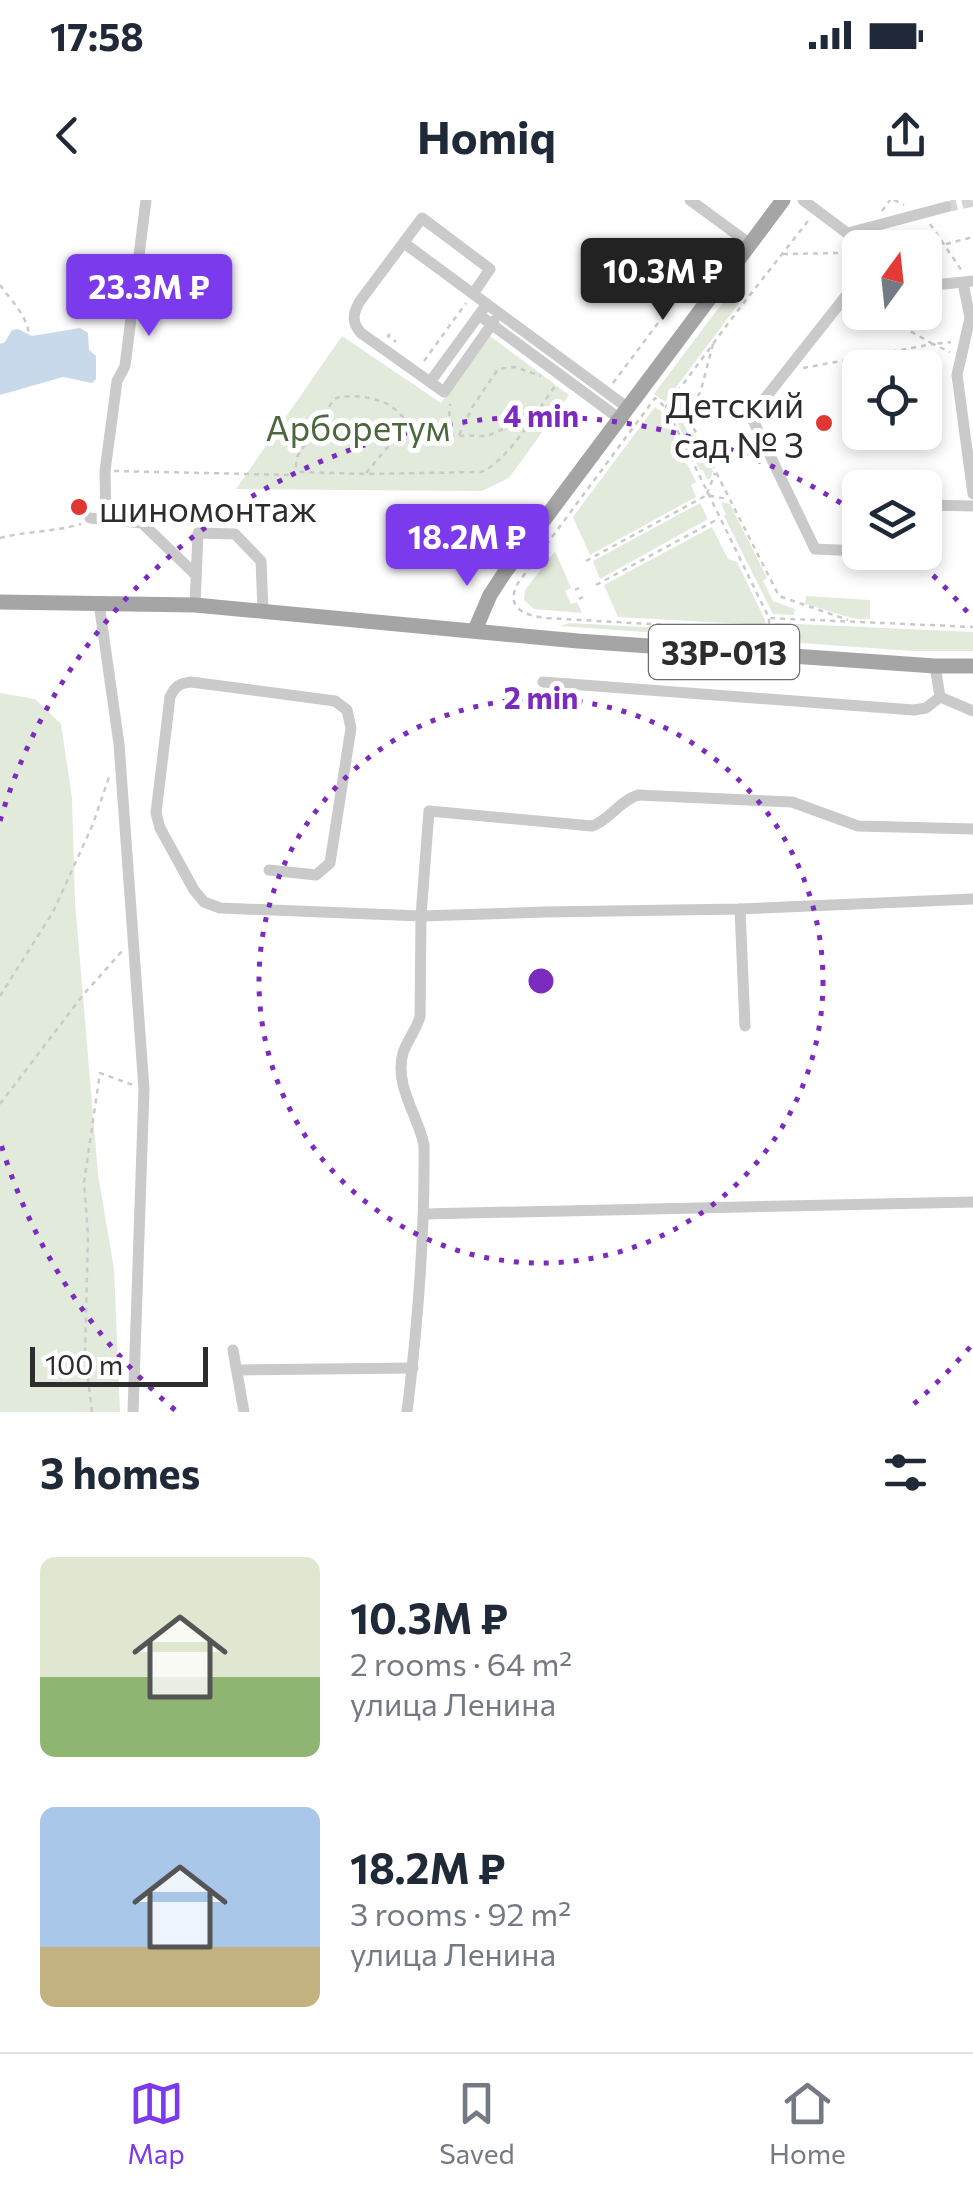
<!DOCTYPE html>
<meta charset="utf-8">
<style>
body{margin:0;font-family:Commissioner,sans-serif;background:#f2f2f3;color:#1f2937;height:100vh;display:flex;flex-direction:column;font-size:38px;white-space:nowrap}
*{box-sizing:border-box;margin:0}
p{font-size:32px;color:#747a83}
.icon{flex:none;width:55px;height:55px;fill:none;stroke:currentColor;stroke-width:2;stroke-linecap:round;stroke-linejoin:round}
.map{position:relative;height:1212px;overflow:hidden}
.sheet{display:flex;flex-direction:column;background:#fff;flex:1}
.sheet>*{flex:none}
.needle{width:65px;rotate:15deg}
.controls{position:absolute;left:842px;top:30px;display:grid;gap:20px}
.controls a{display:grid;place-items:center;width:100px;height:100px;border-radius:15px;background:#fff;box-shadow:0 5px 15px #0003;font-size:50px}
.scale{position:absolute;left:30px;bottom:25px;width:178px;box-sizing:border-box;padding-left:10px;border:5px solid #2d2d2d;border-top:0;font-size:28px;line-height:35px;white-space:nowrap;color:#2d2d2d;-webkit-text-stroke:8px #fff;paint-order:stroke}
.price{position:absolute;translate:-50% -85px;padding:0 22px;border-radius:10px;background:#7c3aed;color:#fff;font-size:32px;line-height:65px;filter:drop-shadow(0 2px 5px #0008)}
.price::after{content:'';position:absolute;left:50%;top:60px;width:30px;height:22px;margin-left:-15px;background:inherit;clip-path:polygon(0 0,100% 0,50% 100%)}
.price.on{background:#222;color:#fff}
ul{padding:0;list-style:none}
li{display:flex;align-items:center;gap:30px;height:250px;padding:0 40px}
li span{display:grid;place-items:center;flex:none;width:280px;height:200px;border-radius:15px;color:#555}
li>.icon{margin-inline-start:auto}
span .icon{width:120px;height:120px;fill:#fffc;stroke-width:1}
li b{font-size:42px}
h2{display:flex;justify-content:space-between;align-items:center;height:120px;padding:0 40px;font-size:42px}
.status{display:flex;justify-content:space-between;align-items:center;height:70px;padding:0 50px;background:#fff;direction:ltr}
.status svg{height:28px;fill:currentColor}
header{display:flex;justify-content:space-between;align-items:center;height:130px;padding:0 40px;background:#fff;font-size:45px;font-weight:700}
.menu{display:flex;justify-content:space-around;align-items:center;height:140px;border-top:2px solid #e0e1e3;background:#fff;font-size:28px;color:#747a83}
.menu a{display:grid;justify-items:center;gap:5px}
.menu .on{color:#7c3aed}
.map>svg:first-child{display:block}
.green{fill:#e2eadb}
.water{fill:#c7d9ea}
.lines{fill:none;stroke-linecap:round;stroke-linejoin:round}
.minor-tunnel{stroke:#d5d5d5;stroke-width:11;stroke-dasharray:11 5.5;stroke-linecap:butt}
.path{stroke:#cacaca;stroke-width:2.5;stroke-dasharray:5 5;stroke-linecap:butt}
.minor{stroke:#cacaca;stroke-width:11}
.major{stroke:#a5a5a5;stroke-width:15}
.ring{fill:none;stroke:#7b2cbf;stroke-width:5;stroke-dasharray:5 10}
.poi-dot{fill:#e03733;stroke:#fff;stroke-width:4}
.labels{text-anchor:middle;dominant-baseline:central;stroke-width:10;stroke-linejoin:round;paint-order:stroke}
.shield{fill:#fff;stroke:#6c6c6c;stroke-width:2.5}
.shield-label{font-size:32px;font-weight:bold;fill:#2d2d2d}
.poi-label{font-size:35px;fill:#2d2d2d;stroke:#fff;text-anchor:end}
.park-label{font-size:35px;fill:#4c673c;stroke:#fff}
.centre{fill:#7b2cbf;stroke:#fff;stroke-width:5}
.ring-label{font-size:30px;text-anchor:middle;font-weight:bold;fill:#7b2cbf;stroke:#fff;stroke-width:10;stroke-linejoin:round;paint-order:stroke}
</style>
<div class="status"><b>17:58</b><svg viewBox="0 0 49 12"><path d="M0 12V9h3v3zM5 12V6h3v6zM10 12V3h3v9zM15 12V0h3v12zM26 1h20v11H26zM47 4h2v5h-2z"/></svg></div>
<header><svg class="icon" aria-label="back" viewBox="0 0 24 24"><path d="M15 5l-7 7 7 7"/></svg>Homiq<svg class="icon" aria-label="share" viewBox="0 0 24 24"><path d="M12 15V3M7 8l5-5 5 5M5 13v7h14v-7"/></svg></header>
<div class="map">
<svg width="973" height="1212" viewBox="0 0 973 1212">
<rect width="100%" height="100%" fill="#fff"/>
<g class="green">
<polygon points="735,86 746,94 665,202 654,194"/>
<polygon points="342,136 441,203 490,136 569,195 509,278 482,291 236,289"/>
<polygon points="688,187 695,194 682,220 689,235 693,234 713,271 710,279 707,279 703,270 700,270 671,210"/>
<polygon points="655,207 661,211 696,282 691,285 696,297 590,355 573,317"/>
<polygon points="722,302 730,304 767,378 763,381 773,401 795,409 794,415 773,414 724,316 726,314 722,306"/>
<polygon points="700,303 708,319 600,379 593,361"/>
<polygon points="712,327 728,359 737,362 765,420 766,425 618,417 604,385"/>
<polygon points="555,351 571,388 565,391 571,404 577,402 582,413 534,409 524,400 525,390"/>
<polygon points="806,396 870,400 870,419 855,419 805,404"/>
<polygon points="569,423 773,434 774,423 973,432 973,451 913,451 560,426"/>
<polygon points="0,493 35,499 61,524 72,598 75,702 98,974 114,1069 120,1212 0,1212"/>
</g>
<polygon class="water" points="80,128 88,133 89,150 96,156 96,179 92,183 63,177 0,195 0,144 5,142 12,130 18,129 32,136"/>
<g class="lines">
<polyline class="minor-tunnel" points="946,7 973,1"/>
<g class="path">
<polyline points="894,0 904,5"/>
<polyline points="882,11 890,0"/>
<polyline points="808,21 739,109 666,207 769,418 973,427"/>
<polyline points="930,24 962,71"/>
<polyline points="896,31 898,48"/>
<polyline points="946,44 973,37"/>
<polyline points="783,54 840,53 859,57"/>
<path d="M0,85C11,100 27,116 29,134"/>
<polyline points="876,112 933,144 951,142"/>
<polyline points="390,134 388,136 396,142"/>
<polyline points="713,144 701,190 688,217 779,396 848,420"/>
<polyline points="424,161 466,103"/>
<polyline points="803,168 933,144 950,152"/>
<polyline points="613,183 722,38"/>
<path d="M664,206L655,198L518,383C504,409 526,416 547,418L769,431V418"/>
<path d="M415,234C409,224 402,214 392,207C379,197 349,193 334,199L297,257L296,266L301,272L365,274L481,272C507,262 538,210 555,186"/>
<polyline points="441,234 449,219 450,204"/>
<polyline points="459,235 473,206 498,169 515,167 541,176"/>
<polyline points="114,271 293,275"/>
<polyline points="366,273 392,242 402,235 487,236 531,217"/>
<polyline points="707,294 715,273"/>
<path d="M0,338C27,331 54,332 81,324"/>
<polyline points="586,361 707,295 727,299"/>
<polyline points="596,385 718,319"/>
<polyline points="575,390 579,388"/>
<polyline points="579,399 583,397"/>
<polyline points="0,796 53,712 93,624 110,574"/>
<polyline points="0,904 83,795 123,750"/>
<polyline points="92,1212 85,1155 88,1035 84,982 100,873 133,885"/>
</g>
<g class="minor">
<polyline points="690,0 750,44"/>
<polyline points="803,0 867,48"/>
<polyline points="848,33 946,7"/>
<polyline points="404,43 628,208"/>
<polyline points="860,78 751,216 815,349 860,351"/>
<polyline points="925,83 944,84 973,81"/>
<polyline points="963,83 970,118 957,175 973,294"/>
<path d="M473,94L490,69L422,18L360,101C353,113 351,122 361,133L430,182L487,104"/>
<polyline points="479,115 620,219"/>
<polyline points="430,182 444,192 494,121"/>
<polyline points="925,305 973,306"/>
<polyline points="90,318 142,323 196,375"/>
<polyline points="106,320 105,271 117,181 125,166 146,0"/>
<polyline points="99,403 119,544 144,889 133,1212"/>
<polyline points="195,405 198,333 235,334 261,361 263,410"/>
<polyline points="543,482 914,510 926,508 940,497 935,466"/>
<polyline points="940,497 973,511"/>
<path d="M269,670L316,675L330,663L351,528L347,510L335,501L191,482C180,483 175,486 170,497L156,613L160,628L194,690L204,702L220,708L421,716L545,712L740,709L973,699"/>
<polyline points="740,709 745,826"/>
<polyline points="424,1014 973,1002"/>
<polyline points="233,1150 244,1212"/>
<polyline points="237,1170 413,1168"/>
<path d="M407,1212C418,1123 425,1035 424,945C418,915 394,886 403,853C407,841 416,830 420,817L421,716L429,611L592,626C610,620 619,601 638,595L792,602L858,626L973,629"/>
</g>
<g class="major">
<polyline points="0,402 195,405 578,441 935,466 973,466"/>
<polyline points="475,430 490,395 505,372 783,0"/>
</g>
</g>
<g class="ring">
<circle cx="541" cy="781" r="282"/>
<path d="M970 1147A564 564 0 0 1 907 1210M175 1210A564 564 0 0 1 0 941M0 621A564 564 0 0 1 856 313M911 355A564 564 0 0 1 970 415"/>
</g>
<g class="poi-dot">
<circle cx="824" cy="223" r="10"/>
<circle cx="79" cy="307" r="10"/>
</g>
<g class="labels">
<rect class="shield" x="649" y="425" width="150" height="54" rx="8"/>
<g class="shield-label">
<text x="724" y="452">33Р-013</text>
</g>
<g class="poi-label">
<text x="804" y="203">Детский<tspan x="804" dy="40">сад № 3</tspan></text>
<text x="99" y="307" text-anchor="start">шиномонтаж</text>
</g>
<g class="park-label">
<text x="358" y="226">Арборетум</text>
</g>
</g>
<circle cx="541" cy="781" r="15" class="centre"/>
<g class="ring-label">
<text x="541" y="227">4 min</text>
<text x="541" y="509">2 min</text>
</g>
</svg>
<div class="controls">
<a><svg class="needle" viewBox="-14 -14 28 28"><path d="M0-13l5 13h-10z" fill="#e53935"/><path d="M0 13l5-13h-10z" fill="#747a83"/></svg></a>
<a><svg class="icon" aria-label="locate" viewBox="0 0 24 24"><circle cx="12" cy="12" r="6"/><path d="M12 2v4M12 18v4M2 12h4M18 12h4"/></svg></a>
<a><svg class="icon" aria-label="layers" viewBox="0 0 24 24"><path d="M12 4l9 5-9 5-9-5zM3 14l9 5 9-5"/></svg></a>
</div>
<div class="scale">100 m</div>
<b class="price on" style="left:663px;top:123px">10.3M ₽</b>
<b class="price" style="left:149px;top:139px">23.3M ₽</b>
<b class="price" style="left:467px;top:389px">18.2M ₽</b>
</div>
<section class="sheet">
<h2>3 homes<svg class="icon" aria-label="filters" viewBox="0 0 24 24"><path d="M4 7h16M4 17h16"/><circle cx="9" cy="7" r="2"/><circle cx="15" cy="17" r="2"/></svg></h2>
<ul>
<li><span style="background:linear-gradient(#dfe7d0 60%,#8fb573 0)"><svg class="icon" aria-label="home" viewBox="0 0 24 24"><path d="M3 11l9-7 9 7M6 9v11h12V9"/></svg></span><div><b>10.3M ₽</b><p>2 rooms · 64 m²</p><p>улица Ленина</p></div></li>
<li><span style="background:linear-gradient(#a9c7e8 70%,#c2b280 0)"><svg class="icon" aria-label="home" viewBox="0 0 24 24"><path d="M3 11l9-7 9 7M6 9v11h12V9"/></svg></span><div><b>18.2M ₽</b><p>3 rooms · 92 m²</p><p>улица Ленина</p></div></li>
</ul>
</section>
<nav class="menu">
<a class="on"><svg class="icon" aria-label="map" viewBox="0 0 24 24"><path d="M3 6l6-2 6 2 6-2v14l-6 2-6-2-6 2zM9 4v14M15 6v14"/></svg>Map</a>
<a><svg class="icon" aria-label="saved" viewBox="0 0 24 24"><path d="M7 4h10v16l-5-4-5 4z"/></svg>Saved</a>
<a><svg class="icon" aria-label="home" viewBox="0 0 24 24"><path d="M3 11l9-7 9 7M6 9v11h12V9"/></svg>Home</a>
</nav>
